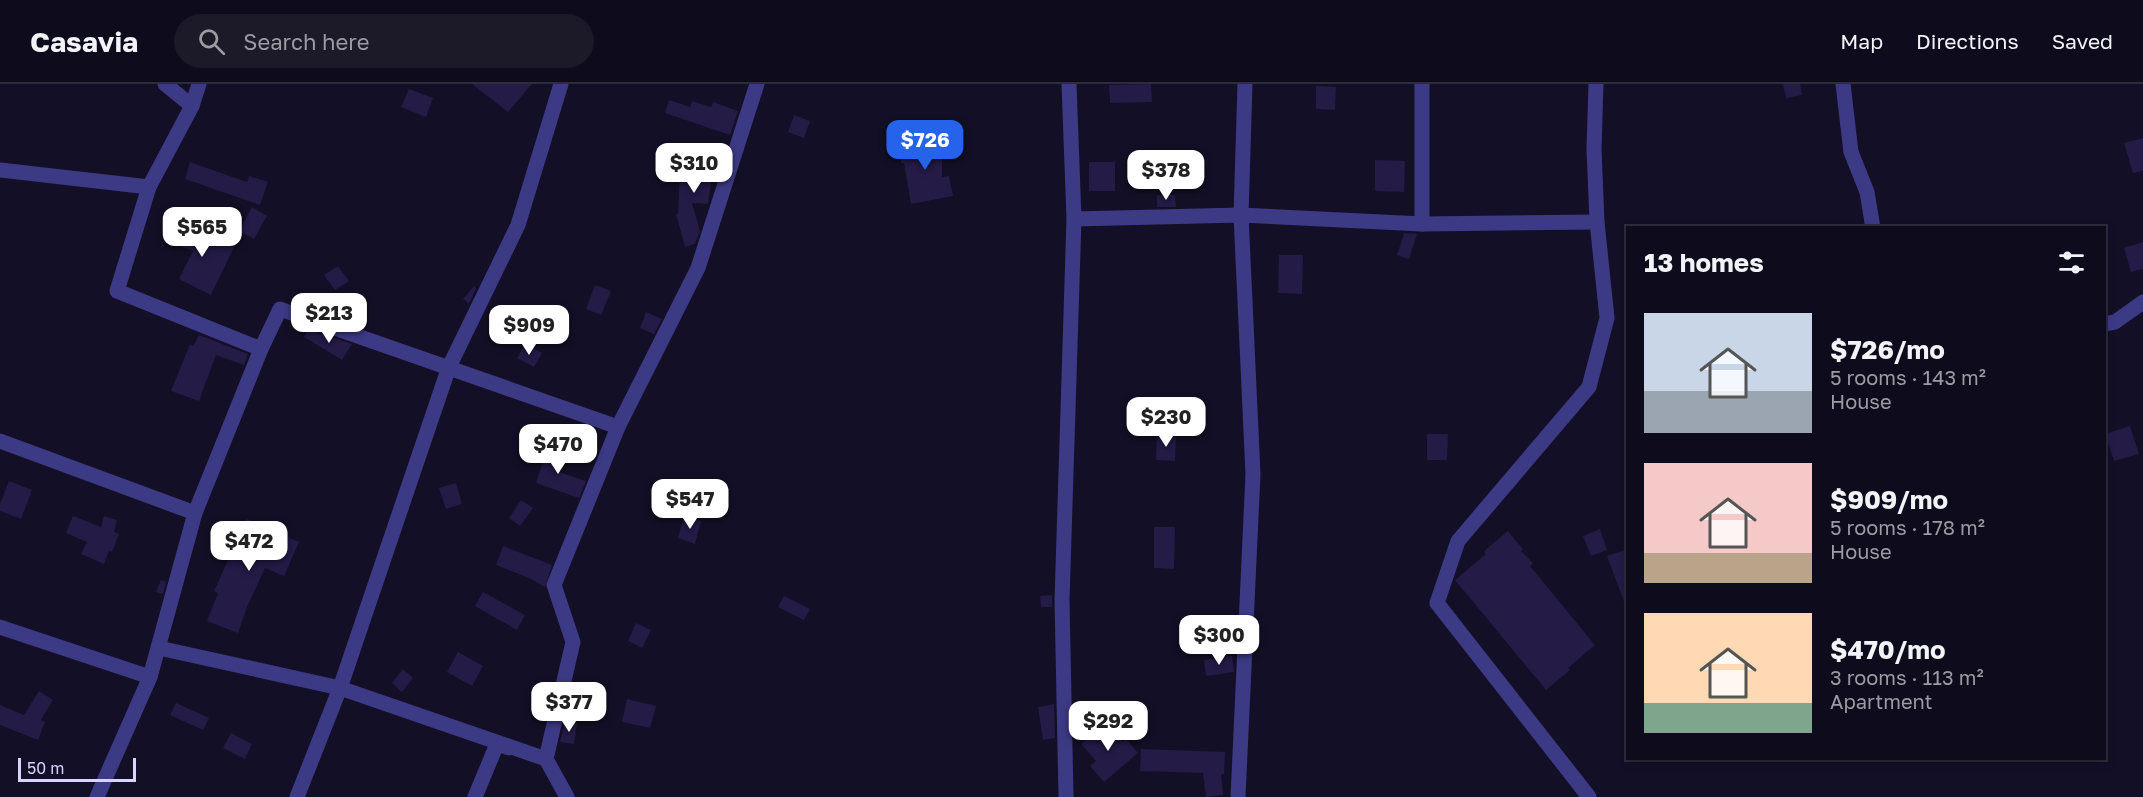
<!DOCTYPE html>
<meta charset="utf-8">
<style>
body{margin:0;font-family:"Golos Text",sans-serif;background:#1c1929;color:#f1f3f6;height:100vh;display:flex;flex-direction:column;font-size:22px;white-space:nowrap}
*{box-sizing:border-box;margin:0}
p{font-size:20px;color:#9b9ba3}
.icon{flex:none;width:33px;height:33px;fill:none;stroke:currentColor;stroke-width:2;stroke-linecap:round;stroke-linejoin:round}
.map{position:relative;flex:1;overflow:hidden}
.drawer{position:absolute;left:1626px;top:142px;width:480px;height:534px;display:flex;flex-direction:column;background:#0e0b1c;border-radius:0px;box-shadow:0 3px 9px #0003,0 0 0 2px #2e2b3b}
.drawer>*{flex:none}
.scale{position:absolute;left:18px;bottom:15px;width:118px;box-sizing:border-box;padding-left:6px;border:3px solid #d9d4ff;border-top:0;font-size:16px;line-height:21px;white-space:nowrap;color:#d9d4ff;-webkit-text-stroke:4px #130f26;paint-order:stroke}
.price{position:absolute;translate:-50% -51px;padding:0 14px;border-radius:12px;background:#fff;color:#222;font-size:20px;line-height:39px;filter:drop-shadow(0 2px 3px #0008)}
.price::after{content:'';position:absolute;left:50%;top:36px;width:18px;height:14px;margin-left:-9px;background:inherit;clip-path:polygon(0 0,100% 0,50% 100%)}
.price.on{background:#2563eb;color:#fff}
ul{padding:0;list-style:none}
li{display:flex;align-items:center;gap:18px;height:150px;padding:0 18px}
li span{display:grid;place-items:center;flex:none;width:168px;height:120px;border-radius:0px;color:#555}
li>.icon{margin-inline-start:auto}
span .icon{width:72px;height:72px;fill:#fffc;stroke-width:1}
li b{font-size:26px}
h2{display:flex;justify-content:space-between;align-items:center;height:72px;padding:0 18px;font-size:26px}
header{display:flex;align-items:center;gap:36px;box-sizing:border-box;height:84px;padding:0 30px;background:#0e0b1c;border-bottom:2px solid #2e2b3b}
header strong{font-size:28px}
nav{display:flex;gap:33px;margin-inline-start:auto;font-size:21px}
.search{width:420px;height:54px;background:#1c1929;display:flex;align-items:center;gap:15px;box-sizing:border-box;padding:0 21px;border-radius:33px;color:#9b9ba3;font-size:22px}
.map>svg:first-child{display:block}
.building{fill:#241b47}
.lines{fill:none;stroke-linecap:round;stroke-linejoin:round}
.street{stroke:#3d3a85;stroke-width:15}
</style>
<header>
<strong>Casavia</strong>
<div class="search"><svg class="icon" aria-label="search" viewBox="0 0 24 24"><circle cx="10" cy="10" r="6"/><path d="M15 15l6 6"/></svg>Search here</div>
<nav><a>Map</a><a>Directions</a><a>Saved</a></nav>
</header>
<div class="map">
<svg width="2143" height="713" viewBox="0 0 2143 713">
<rect width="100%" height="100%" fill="#130f26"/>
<g class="building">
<polygon points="472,0 532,0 508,28"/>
<polygon points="1151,0 1152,18 1110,19 1109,1"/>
<polygon points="1783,0 1800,0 1802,11 1786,14"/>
<polygon points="1316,2 1336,3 1335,26 1316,25"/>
<polygon points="409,5 433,14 426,33 401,23"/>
<polygon points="669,16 690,23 692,17 711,23 713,18 738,27 730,51 665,29"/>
<polygon points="794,31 810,37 804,54 788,48"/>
<polygon points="2143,54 2143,87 2133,89 2124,59"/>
<polygon points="942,57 942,93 949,92 953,112 911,120 904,79 901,79 901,58"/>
<polygon points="690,66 712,67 712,92 708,120 692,119 700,147 695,160 685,163 676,130 678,130 680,87 682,87 683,90 689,90"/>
<polygon points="1375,76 1405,77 1404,108 1375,107"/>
<polygon points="190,78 247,98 249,92 268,98 260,121 185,95"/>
<rect x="1089" y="78" width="26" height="29"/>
<polygon points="1157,111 1175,111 1176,123 1157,123"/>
<polygon points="252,123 267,132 254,155 239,147"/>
<polygon points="176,139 234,163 211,211 179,195 193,167 168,157"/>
<polygon points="1404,149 1417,150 1409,175 1397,171"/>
<polygon points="2143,158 2143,185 2131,188 2124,164"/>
<polygon points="1279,171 1303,171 1302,210 1278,209"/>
<polygon points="338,182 349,197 335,206 324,191"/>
<polygon points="595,201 611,207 601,231 586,225"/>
<polygon points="474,202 476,204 469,220 463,215"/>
<polygon points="646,228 662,235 654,250 640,244"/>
<polygon points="308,245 352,260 342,276 304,253"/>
<polygon points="199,251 248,270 244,281 216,271 199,317 171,307 190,260 193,262"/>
<polygon points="525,260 542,269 534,283 517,274"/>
<polygon points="2130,342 2139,370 2114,377 2105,350"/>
<polygon points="1157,350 1176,351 1175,377 1156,376"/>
<polygon points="1427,350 1448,350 1447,376 1427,376"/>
<polygon points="548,361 567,371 559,388 586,397 579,414 536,399"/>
<polygon points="9,397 32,406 21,435 0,427 0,420"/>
<polygon points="456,399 462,420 446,425 439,404"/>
<polygon points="521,416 533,424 520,442 509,434"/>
<polygon points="73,432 101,443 104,432 117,436 114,448 119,450 112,468 109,467 104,480 81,470 87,458 66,449"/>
<polygon points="684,432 701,437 695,460 678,454"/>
<polygon points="247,435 299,458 284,492 265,484 247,523 238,549 207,537 218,509 214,507"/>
<polygon points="1154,443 1175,443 1174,485 1154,484"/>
<polygon points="1600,445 1607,466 1591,472 1583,452"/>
<polygon points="1508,447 1523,465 1521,467 1533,479 1530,482 1595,561 1568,584 1570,586 1546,606 1455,496 1486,470 1484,467"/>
<polygon points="503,462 552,481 545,503 529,494 496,481"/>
<polygon points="1628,465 1628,523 1626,523 1607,472"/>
<polygon points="161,496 166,498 163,510 156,508"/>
<polygon points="483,508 525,531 517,546 475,522"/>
<polygon points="1052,511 1052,523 1041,523 1040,512"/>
<polygon points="784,512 810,525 804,536 778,523"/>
<polygon points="636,539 651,546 642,564 628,557"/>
<polygon points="458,568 483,582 472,602 447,588"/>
<polygon points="1232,572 1234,588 1206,592 1204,576"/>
<polygon points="403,585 413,594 402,608 392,599"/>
<polygon points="39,607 53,616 41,636 45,638 38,656 0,641 0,621 24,631"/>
<polygon points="627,615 656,622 650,644 622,638"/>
<polygon points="176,619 209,634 203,646 170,631"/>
<polygon points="1054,620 1055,654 1043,656 1038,623"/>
<polygon points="565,637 577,639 574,660 560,658"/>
<polygon points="1106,638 1123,658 1126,655 1138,669 1104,698 1090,682 1096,677 1081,660"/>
<polygon points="231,649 252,660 245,675 223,664"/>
<polygon points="1141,665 1225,668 1224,690 1221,690 1223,711 1206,713 1203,689 1140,687"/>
</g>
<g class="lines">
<g class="street">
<polyline points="165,0 192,22"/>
<polyline points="199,0 192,22 149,103 117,207 261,265"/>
<polyline points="1843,0 1851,68 1867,108 1873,144"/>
<polyline points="0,86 149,103"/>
<polyline points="1074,135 1241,131 1422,140 1597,138"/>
<polyline points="1422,140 1422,0"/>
<polyline points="2104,240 2115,238 2143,218"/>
<polyline points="0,357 195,429"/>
<polyline points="0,543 150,593"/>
<polyline points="159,564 340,604 546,675"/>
<polyline points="97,713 150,593 195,429 261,265 280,225 618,343"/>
<polyline points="297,713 340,604 449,283 518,141 561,0"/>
<polyline points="475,713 497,660 509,664"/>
<polyline points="567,713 546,675 573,558 554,501 618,343 698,184 757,0"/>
<polyline points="1066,713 1062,516 1074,135 1069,0"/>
<polyline points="1238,713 1253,390 1241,131 1245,0"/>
<polyline points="1589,713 1437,519 1458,457 1589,303 1607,234 1597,138 1594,65 1596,0"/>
</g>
</g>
</svg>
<div class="scale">50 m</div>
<b class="price on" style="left:925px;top:87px">$726</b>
<b class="price" style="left:694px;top:110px">$310</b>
<b class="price" style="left:1166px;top:117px">$378</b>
<b class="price" style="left:202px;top:174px">$565</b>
<b class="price" style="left:329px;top:260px">$213</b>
<b class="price" style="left:529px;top:272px">$909</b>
<b class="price" style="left:1166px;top:364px">$230</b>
<b class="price" style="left:558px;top:391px">$470</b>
<b class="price" style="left:690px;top:446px">$547</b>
<b class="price" style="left:249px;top:488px">$472</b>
<b class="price" style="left:1219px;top:582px">$300</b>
<b class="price" style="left:569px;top:649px">$377</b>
<b class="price" style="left:1108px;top:668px">$292</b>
<section class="drawer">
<h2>13 homes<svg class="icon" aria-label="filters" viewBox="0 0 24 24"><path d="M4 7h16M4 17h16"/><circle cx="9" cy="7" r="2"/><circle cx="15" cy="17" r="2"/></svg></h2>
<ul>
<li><span style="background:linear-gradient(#c9d6e8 65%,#9aa5b1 0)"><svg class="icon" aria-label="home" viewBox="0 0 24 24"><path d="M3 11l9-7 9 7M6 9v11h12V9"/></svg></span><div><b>$726/mo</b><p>5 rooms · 143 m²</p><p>House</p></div></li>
<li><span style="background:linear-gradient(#f6c9c9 75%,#b9a48a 0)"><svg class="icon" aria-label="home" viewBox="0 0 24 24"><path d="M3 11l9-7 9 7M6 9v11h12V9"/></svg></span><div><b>$909/mo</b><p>5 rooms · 178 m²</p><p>House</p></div></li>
<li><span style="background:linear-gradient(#ffd9b3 75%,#7fa58c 0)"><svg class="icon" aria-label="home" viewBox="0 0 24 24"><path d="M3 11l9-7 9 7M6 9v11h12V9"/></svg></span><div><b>$470/mo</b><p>3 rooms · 113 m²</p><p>Apartment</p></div></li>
</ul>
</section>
</div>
